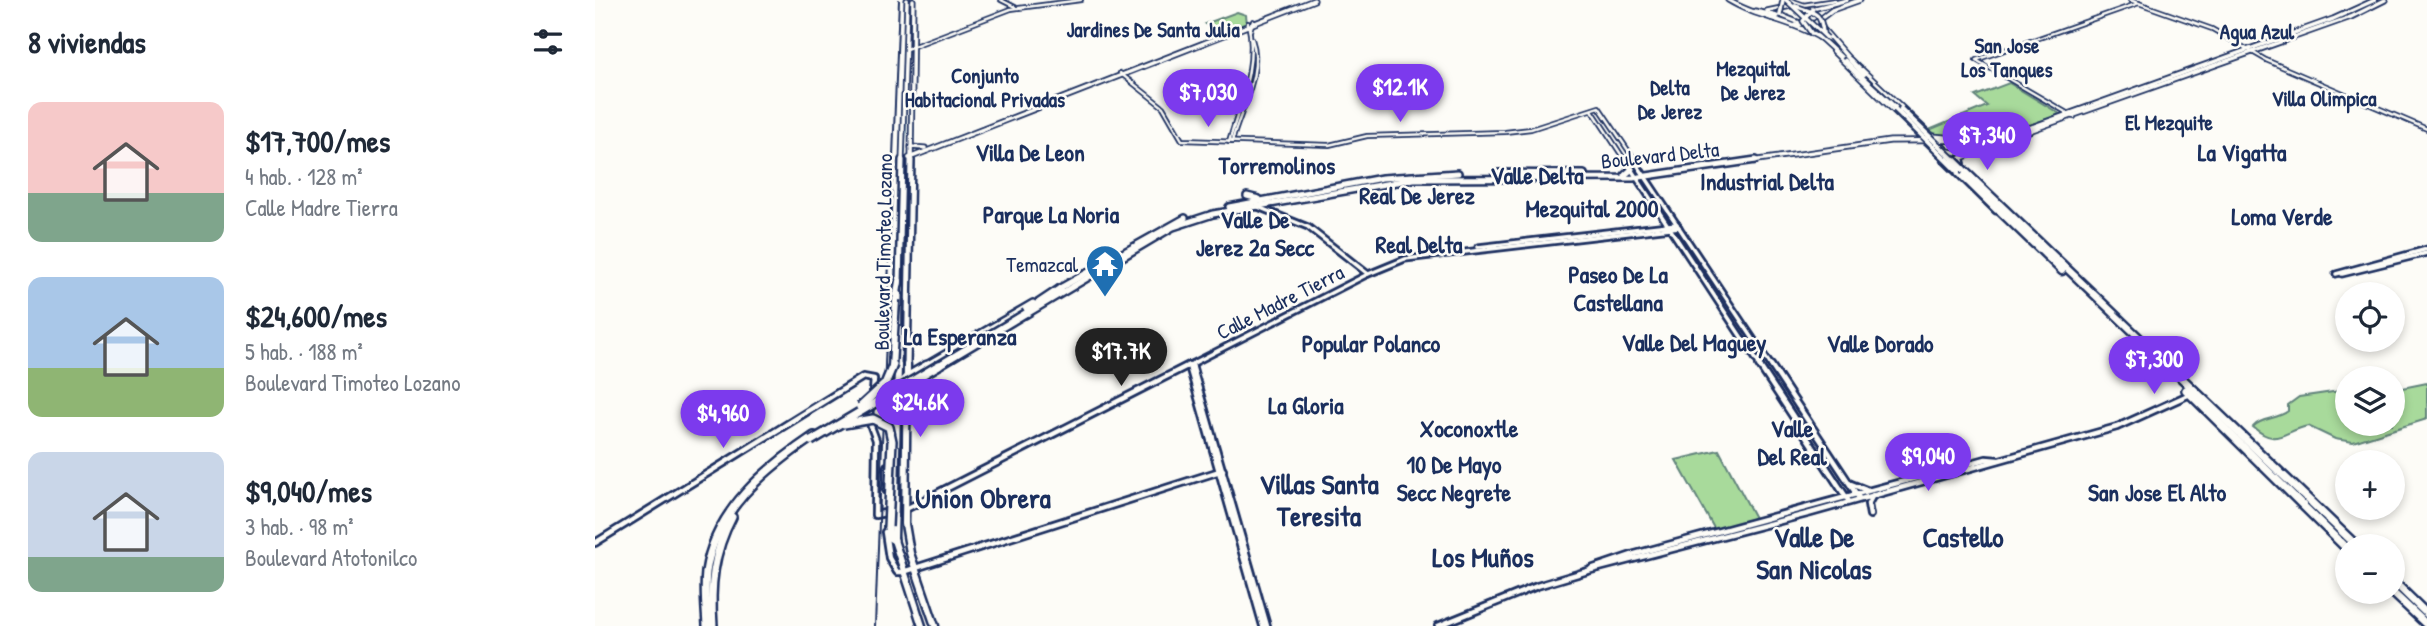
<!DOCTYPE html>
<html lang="es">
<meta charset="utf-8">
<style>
body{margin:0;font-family:"Patrick Hand",sans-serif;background:#f6f6f7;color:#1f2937;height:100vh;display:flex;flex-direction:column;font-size:26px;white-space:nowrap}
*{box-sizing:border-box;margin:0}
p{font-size:23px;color:#747a83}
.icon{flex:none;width:38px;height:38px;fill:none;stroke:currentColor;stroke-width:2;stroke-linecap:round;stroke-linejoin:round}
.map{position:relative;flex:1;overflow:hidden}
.drawer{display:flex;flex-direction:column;background:#fff;width:595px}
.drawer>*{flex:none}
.buttons{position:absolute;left:1740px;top:282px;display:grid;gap:14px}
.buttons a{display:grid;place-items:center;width:70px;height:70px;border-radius:50%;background:#fff;box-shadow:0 4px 10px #0003;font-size:35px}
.price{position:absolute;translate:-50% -60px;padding:0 16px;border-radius:24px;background:#7c3aed;color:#fff;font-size:23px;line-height:46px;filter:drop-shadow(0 2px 4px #0008)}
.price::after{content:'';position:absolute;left:50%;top:42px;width:21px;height:16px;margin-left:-10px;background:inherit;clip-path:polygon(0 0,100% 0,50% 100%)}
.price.active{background:#222;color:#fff}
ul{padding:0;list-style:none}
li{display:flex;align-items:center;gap:21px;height:175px;padding:0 28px}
li span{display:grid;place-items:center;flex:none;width:196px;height:140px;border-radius:14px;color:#555}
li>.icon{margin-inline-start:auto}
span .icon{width:84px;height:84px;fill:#fffc;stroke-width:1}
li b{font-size:30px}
h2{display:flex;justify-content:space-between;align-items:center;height:84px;padding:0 28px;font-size:30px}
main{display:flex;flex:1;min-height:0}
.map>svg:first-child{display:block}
.green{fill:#a8da9b;stroke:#62847c;stroke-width:2}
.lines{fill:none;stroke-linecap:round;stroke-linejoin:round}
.river{stroke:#77c7d2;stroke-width:3.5}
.minor-far2-casing{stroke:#1b2f5e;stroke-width:6}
.minor-far1-casing{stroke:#1b2f5e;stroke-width:9}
.minor-casing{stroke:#1b2f5e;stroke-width:10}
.major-far2-casing{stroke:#1b2f5e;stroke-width:7}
.major-far1-casing{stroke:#1b2f5e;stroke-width:10}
.major-casing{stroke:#1b2f5e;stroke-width:11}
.highway-far2-casing{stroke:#1b2f5e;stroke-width:8}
.highway-far1-casing{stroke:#1b2f5e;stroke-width:11}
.highway-casing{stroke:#1b2f5e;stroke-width:12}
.minor-far2{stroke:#fdfcf7;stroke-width:2.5}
.minor-far1{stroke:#fdfcf7;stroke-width:3.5}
.minor{stroke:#fdfcf7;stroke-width:4.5}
.major-far2{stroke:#fdfcf7;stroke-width:3.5}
.major-far1{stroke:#fdfcf7;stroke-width:5}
.major{stroke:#fdfcf7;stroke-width:6}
.highway-far2{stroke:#fdfcf7;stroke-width:4.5}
.highway-far1{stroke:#fdfcf7;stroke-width:6}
.highway{stroke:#fdfcf7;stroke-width:7}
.rail{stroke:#1b2f5e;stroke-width:2}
.major-bridge-casing{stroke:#1b2f5e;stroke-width:7;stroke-linecap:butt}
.highway-bridge-far2-casing{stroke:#1b2f5e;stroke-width:8;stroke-linecap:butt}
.highway-bridge-far1-casing{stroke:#1b2f5e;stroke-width:11;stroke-linecap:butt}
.highway-bridge-casing{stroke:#1b2f5e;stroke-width:12;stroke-linecap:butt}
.major-bridge{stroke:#fdfcf7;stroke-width:3.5}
.highway-bridge-far2{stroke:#fdfcf7;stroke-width:4.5}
.highway-bridge-far1{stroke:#fdfcf7;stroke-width:6}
.highway-bridge{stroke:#fdfcf7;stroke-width:7}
.labels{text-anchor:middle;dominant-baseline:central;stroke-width:5;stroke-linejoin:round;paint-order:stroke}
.far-quarter-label{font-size:21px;font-weight:bold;fill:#1b2f5e;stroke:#fdfcf7}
.street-label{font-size:21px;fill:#1b2f5e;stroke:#fdfcf7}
.poi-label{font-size:21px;fill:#1b2f5e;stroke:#fdfcf7;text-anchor:end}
.quarter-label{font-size:24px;font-weight:bold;fill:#1b2f5e;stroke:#fdfcf7}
.near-quarter-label{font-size:28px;font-weight:bold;fill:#1b2f5e;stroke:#fdfcf7}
</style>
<main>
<section class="drawer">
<h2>8 viviendas<svg class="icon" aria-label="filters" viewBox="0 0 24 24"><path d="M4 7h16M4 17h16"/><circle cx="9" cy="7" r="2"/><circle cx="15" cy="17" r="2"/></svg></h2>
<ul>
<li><span style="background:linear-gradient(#f6c9c9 65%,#7fa58c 0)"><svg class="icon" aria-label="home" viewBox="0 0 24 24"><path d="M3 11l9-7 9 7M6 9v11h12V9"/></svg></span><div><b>$17,700/mes</b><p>4 hab. · 128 m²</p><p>Calle Madre Tierra</p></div></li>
<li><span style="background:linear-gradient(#a9c7e8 65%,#8fb573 0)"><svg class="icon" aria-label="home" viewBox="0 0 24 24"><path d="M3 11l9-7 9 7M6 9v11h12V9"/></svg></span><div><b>$24,600/mes</b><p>5 hab. · 188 m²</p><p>Boulevard Timoteo Lozano</p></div></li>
<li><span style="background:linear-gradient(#c9d6e8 75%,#7fa58c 0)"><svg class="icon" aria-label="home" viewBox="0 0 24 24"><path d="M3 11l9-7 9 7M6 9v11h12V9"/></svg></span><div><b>$9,040/mes</b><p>3 hab. · 98 m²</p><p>Boulevard Atotonilco</p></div></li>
</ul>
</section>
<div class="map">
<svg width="1832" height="626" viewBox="0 0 1832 626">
<rect width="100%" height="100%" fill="#fdfcf7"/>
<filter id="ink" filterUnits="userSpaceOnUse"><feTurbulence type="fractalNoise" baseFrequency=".0143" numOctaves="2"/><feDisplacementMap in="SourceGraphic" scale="14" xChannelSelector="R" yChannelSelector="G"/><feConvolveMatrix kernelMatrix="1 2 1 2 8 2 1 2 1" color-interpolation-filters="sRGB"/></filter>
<g filter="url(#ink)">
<g class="green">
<polygon points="642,12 651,15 652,23 626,33 610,24"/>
<path d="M1414,83L1465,114C1433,126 1365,152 1334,130L1392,106L1380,96Z"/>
<path d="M1832,383V419L1758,442L1740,439L1713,426C1688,431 1682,448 1658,427C1664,418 1684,419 1693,411V405L1704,397L1752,390V424H1797V390Z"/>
<polygon points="1124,450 1160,518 1120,530 1081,460"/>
</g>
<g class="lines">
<polyline class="river" points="309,153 310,120"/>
<g class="minor-far2-casing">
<g id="minor-far2">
<polyline points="406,0 420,7"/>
<polyline points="1535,0 1617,29 1671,60 1832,129"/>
<polyline points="1208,5 1240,0"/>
<polyline points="655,31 658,21"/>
<polyline points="311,49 416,9 486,0"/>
<polyline points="1237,51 1351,162"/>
<polyline points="1267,69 1361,158"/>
<polyline points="525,73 568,107 587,140 734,145 772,136 910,132 936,129 1004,107 1041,162"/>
<polyline points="997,110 1031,162"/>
<polyline points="1479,117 1381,60 1544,3"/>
<path d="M634,142C645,104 663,63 653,23"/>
<path d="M637,142C645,110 669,72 657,39"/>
</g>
</g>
<g class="minor-far1-casing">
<g id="minor-far1">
<polyline points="1030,160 1166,367"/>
<polyline points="1039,160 1177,367"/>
<polyline points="1349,160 1401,211"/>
<polyline points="663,207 713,227 773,274"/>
<polyline points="883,247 1082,224"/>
<polyline points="1741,274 1832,249"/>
<polyline points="1747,274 1832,253"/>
<polyline points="597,364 598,367"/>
<polyline points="591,367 771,275 810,259 1084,227"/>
</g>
</g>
<g class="minor-casing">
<g id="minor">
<polyline points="597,365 672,626"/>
<polyline points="1164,365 1253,500"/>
<polyline points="1176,365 1264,498"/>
<polyline points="594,366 668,626"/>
<polyline points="275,407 274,421 281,440 280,515 290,513"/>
<polyline points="1256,484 1271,490"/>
<polyline points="291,490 292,466"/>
<polyline points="311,509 594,365"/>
<polyline points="1275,515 1273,504 1278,495"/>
<polyline points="290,532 294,558 302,572 308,572 628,470"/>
<polyline points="0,543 268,377 279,379 278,392"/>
<polyline points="996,569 1040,554 1391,459 1403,460"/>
<polyline points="843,626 942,586 996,570 1216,513 1522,427 1593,395"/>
</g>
</g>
<g class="major-far2-casing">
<g id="major-far2">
<path d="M1133,0C1162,18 1196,20 1225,38"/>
<polyline points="1194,0 1208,5"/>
<polyline points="1221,8 1252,0"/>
<polyline points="1160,11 1182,16 1176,18"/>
<polyline points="1172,11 1196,6"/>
<polyline points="1185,15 1205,23"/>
<polyline points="1201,25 1220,23 1237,10 1265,0"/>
<polyline points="1228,29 1255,60"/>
<polyline points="1223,36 1246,57"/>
<polyline points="1409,137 1738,19 1780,0"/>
<polyline points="316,147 330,148"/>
<polyline points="1353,151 1371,154"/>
<polyline points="314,158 719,0"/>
<polyline points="307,162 312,0"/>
<polyline points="316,162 318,0"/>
<polyline points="1149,162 1295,141 1409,140 1756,17 1790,0"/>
<polyline points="1367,162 1366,158 1409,143"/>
</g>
</g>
<g class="major-far1-casing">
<g id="major-far1">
<polyline points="1366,160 1367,164"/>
<polyline points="904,173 989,174"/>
<polyline points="1030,175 1037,169"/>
<polyline points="652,196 664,199"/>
<polyline points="634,207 787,178 863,173"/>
<polyline points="304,284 307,160"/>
<polyline points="465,288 590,218"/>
<polyline points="430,315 578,227 618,214 819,179 1038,178 1161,160"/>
<polyline points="303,367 304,294"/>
<polyline points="312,367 316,160"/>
<polyline points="328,367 438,303"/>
</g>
</g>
<g class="major-casing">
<g id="major">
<polyline points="303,365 299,540 327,626"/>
<polyline points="312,365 310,524 315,553 340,626"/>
<polyline points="302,386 312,376 331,365"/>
</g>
</g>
<g class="highway-far2-casing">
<g id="highway-far2">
<polyline points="1255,60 1269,74"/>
<polyline points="1250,61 1263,74"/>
<polyline points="1261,72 1306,113"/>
<polyline points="1331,136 1366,139"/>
</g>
</g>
<g class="highway-far1-casing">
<g id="highway-far1">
<polyline points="1363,171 1467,271"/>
<polyline points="1370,171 1575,367"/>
<polyline points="301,300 304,281"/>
<polyline points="430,312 466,288"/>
</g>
</g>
<g class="highway-casing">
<g id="highway">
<polyline points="1573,365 1762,546"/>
<polyline points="1591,390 1752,549"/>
<polyline points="293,527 294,537 299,540"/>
<polyline points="1797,580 1832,614"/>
<polyline points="1797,592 1832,625"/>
<path d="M112,626C111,608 109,590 111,572C120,510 170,469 219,436"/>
<path d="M118,626C115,586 118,553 137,517"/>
</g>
</g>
<use href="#minor-far2" class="minor-far2"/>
<use href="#minor-far1" class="minor-far1"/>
<use href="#minor" class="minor"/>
<use href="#major-far2" class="major-far2"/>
<use href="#major-far1" class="major-far1"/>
<use href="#major" class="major"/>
<use href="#highway-far2" class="highway-far2"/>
<use href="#highway-far1" class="highway-far1"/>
<use href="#highway" class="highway"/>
<polyline class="rail" points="280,626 304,0"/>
<g class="major-bridge-casing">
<g id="major-bridge">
<polyline points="1191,0 1232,38"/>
<path d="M1200,6C1219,13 1226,11 1228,33"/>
<polyline points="1185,15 1188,0"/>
<polyline points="1217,34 1208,21 1218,9"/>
</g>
</g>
<g class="highway-bridge-far2-casing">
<g id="highway-bridge-far2">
<polyline points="1300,109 1354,162"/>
<polyline points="1306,109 1361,162"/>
</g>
</g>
<g class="highway-bridge-far1-casing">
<g id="highway-bridge-far1">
<polyline points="1352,160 1363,171"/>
<polyline points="1359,160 1370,171"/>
<polyline points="297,367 301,300"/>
<polyline points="341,367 431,313"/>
</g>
</g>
<g class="highway-bridge-casing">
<g id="highway-bridge">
<polyline points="265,407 290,384 298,365"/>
<polyline points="249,424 278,419 294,427 297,441 293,527"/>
<polyline points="216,441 344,365"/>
</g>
</g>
<use href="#major-bridge" class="major-bridge"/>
<use href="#highway-bridge-far2" class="highway-bridge-far2"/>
<use href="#highway-bridge-far1" class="highway-bridge-far1"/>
<use href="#highway-bridge" class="highway-bridge"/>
</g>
</g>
<defs>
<g id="temple-pin" transform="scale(2.0125)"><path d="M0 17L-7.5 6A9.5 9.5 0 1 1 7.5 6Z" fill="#1f6fb2" stroke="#fdfcf7"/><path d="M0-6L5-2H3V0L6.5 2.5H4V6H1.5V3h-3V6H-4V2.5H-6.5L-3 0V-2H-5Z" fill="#fff"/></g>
</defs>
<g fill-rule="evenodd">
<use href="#temple-pin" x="510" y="264"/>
</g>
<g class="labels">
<g class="far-quarter-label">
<text x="558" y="29">Jardines De Santa Julia</text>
<text x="1662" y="31">Agua Azul</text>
<text x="1412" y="45">San Jose<tspan x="1412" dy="24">Los Tanques</tspan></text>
<text x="1158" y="68">Mezquital<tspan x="1158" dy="24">De Jerez</tspan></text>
<text x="390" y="75">Conjunto<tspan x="390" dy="24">Habitacional Privadas</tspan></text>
<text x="1075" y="87">Delta<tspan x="1075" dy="24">De Jerez</tspan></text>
<text x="1729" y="98">Villa Olimpica</text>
<text x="1574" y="122">El Mezquite</text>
</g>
<g class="street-label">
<text transform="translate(1065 155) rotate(-6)">Boulevard Delta</text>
<text transform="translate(288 252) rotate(-89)">Boulevard Timoteo Lozano</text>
<text transform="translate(685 302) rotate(-27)">Calle Madre Tierra</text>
</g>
<g class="poi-label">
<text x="483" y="264">Temazcal</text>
</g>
<g class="quarter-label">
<text x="435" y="152">Villa De Leon</text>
<text x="1647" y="152">La Vigatta</text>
<text x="682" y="165">Torremolinos</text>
<text x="942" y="175">Valle Delta</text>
<text x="1172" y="181">Industrial Delta</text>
<text x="822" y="195">Real De Jerez</text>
<text x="997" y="208">Mezquital 2000</text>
<text x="456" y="214">Parque La Noria</text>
<text x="1687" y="216">Loma Verde</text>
<text x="660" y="219">Valle De<tspan x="660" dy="28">Jerez 2a Secc</tspan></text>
<text x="824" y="244">Real Delta</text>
<text x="1023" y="274">Paseo De La<tspan x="1023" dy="28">Castellana</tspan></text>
<text x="365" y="336">La Esperanza</text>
<text x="1099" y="342">Valle Del Maguey</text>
<text x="776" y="343">Popular Polanco</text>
<text x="1285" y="343">Valle Dorado</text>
<text x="711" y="405">La Gloria</text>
<text x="874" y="428">Xoconoxtle</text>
<text x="1197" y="428">Valle<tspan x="1197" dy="28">Del Real</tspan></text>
<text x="859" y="464">10 De Mayo<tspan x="859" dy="28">Secc Negrete</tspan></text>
<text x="1562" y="492">San Jose El Alto</text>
</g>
<g class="near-quarter-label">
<text x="724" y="484">Villas Santa<tspan x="724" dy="32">Teresita</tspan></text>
<text x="388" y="498">Union Obrera</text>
<text x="1219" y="537">Valle De<tspan x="1219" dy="32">San Nicolas</tspan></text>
<text x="1368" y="537">Castello</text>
<text x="888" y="557">Los Muños</text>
</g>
</g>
</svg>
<div class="buttons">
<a><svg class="icon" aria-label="locate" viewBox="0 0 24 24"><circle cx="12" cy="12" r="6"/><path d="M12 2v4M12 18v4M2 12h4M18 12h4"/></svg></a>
<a><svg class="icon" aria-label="layers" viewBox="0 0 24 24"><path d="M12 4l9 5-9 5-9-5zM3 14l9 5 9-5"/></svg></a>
<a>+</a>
<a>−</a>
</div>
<b class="price" style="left:805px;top:124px">$12.1K</b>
<b class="price" style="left:613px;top:129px">$7,030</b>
<b class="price" style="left:1392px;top:172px">$7,340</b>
<b class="price active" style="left:526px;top:388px">$17.7K</b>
<b class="price" style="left:1559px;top:396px">$7,300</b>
<b class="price" style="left:325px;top:439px">$24.6K</b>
<b class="price" style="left:128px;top:450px">$4,960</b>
<b class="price" style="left:1333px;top:493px">$9,040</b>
</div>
</main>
